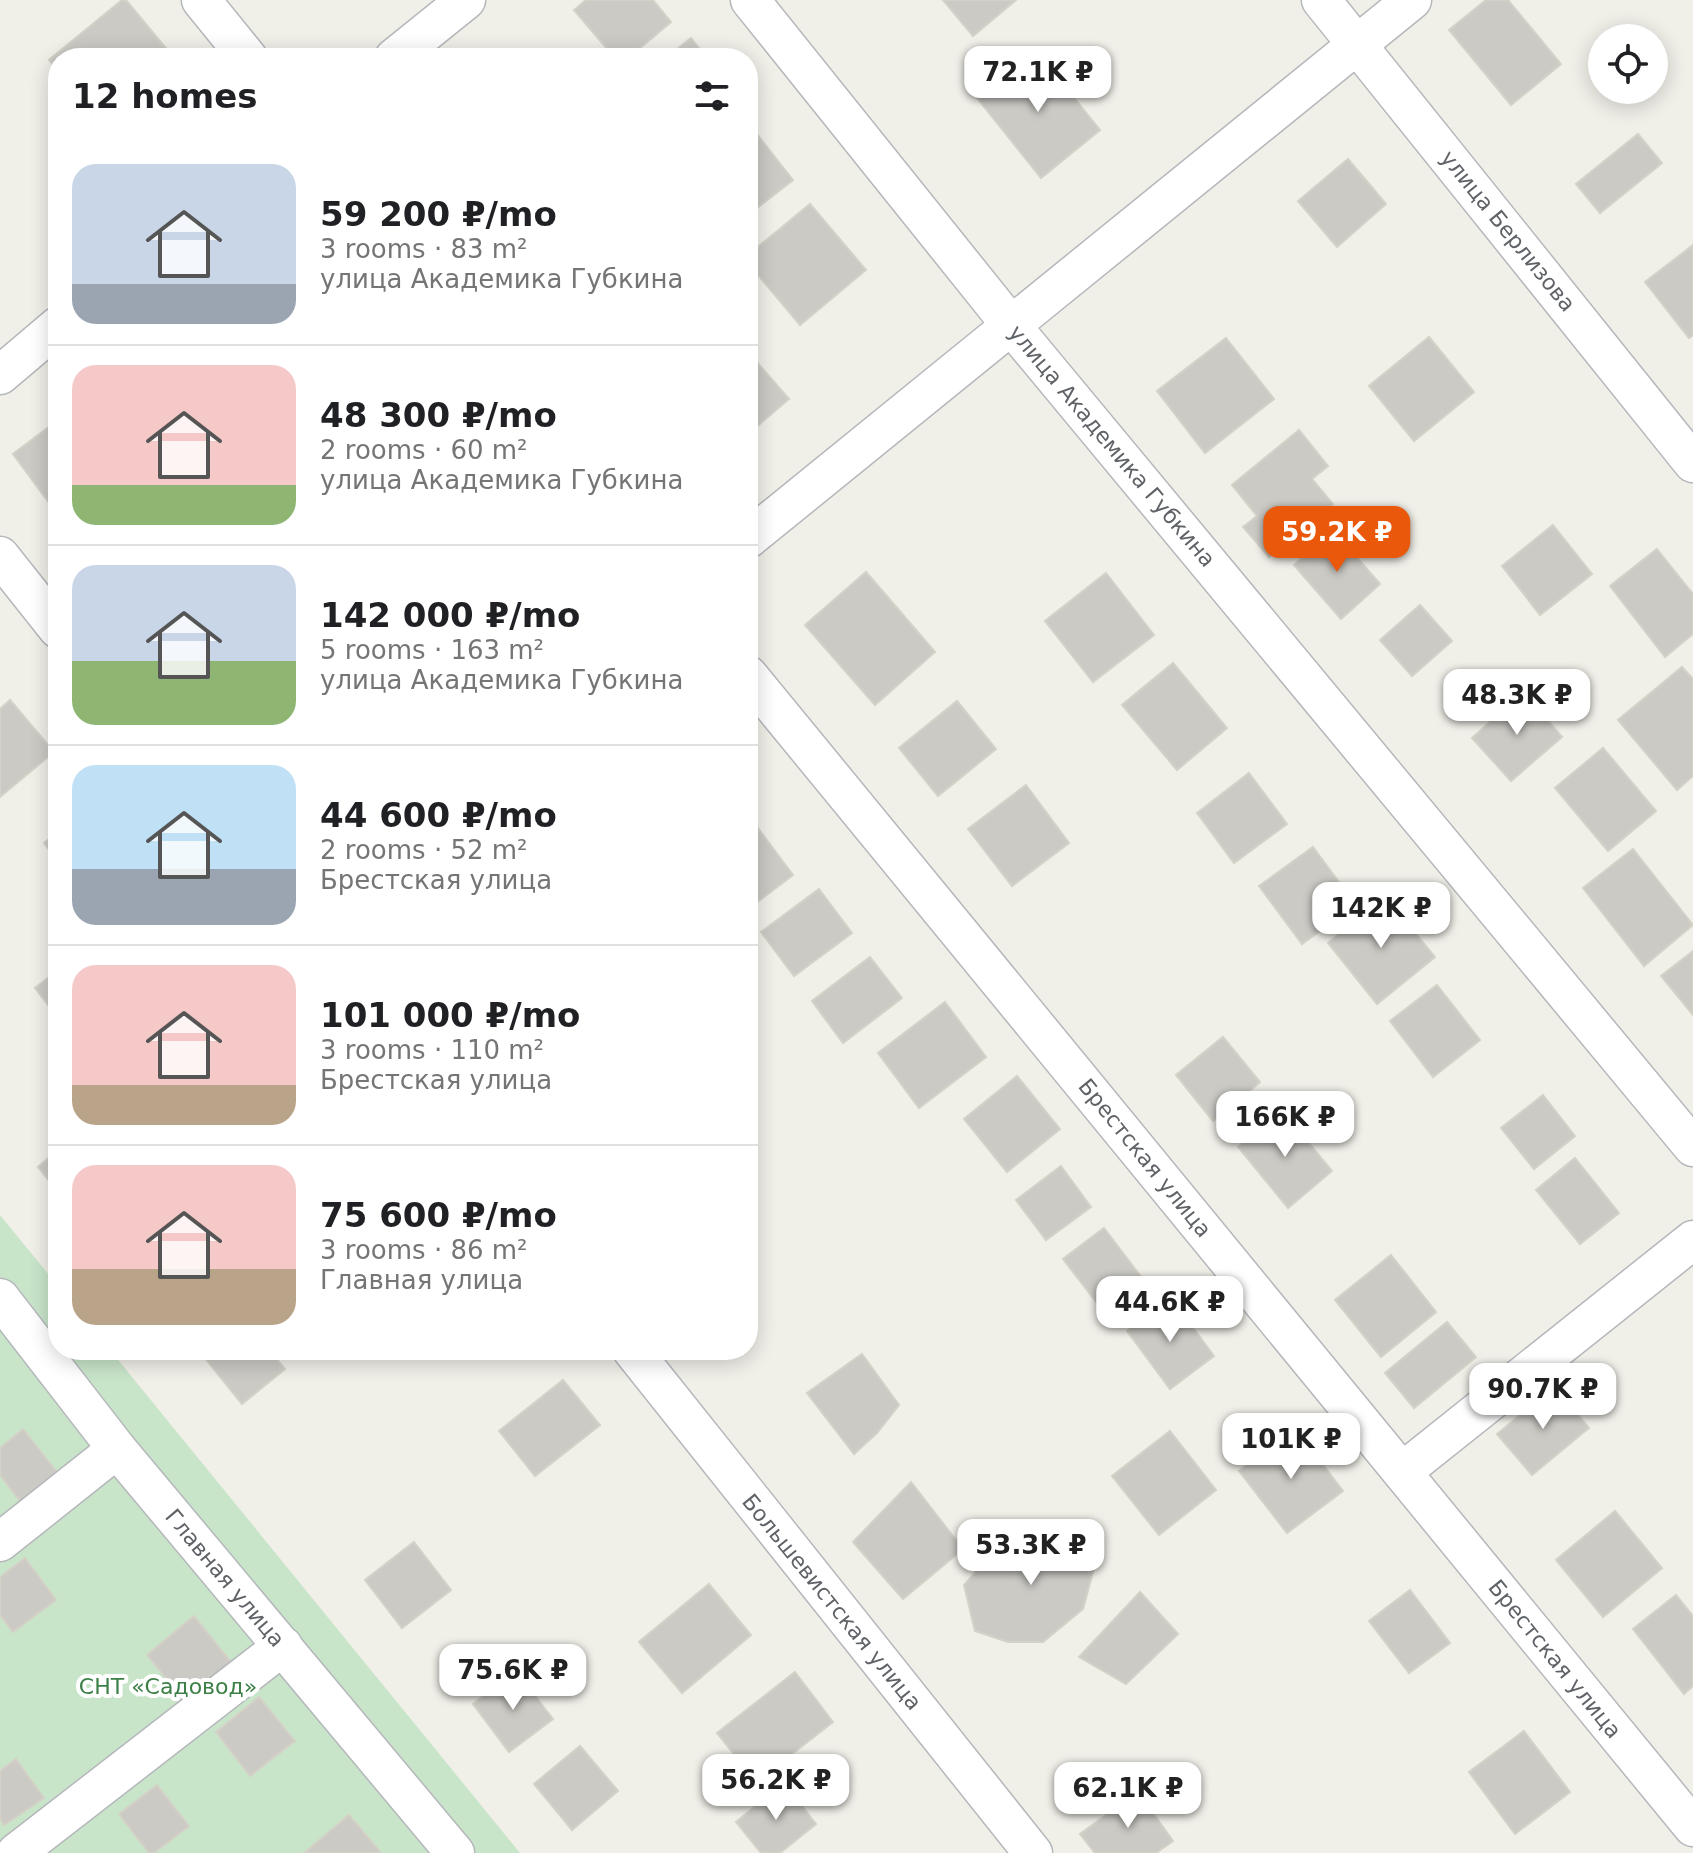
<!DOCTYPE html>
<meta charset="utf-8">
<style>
body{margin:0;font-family:"DejaVu Sans",sans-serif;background:#f6f6f6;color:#202124;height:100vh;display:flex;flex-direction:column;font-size:30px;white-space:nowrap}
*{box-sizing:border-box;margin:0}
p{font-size:26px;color:#757577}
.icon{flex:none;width:44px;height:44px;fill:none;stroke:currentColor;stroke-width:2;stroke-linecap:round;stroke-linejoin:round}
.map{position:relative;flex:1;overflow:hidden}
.panel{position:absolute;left:48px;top:48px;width:710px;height:1312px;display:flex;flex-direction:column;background:#fff;border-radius:32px;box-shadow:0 4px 20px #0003}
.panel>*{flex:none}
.tools{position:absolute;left:1588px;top:24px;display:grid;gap:16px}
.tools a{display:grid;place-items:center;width:80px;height:80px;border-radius:50%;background:#fff;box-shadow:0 4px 20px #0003;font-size:40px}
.price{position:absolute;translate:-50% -68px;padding:0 18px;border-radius:16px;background:#fff;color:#222;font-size:26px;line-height:52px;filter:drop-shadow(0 2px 4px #0008)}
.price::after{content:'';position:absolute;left:50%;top:48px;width:24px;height:18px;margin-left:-12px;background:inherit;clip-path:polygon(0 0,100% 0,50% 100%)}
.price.current{background:#ea580c;color:#fff}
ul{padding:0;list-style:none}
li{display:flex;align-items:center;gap:24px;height:200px;padding:0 24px}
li+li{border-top:2px solid #e0e0e0}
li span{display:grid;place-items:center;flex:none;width:224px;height:160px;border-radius:24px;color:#555}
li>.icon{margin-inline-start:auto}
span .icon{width:96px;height:96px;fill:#fffc;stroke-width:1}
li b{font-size:34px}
h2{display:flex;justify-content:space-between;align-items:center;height:96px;padding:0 24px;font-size:34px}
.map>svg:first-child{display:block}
.green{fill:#c8e5ca}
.building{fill:#cccac5;stroke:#d4d1c7;stroke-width:2}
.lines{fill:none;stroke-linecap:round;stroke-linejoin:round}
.minor-casing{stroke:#b5b7bb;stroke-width:41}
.minor{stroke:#fff;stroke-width:38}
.labels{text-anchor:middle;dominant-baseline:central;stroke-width:8;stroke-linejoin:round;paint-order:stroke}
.street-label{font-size:22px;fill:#5f6267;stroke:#fff}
.park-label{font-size:22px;fill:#3d8047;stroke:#fff}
</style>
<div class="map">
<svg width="1693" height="1853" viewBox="0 0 1693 1853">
<rect width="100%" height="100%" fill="#f0efe8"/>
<polygon class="green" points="0,1215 58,1286 58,1350 110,1350 520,1853 0,1853"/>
<g class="building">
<polygon points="122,0 126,0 174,58 58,58 58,71 49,60"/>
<polygon points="586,0 653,0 671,22 628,58 615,58 574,10"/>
<polygon points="943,0 1016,0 973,36"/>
<polygon points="1486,0 1508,0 1561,64 1511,105 1449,30"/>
<polygon points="691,38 707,58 666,58"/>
<polygon points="1036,50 1100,130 1041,178 977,98"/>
<polygon points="749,124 793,180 748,215 748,125"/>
<polygon points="1638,134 1662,163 1600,213 1576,184"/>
<polygon points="1348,159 1386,204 1337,247 1298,201"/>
<polygon points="810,204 866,270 800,325 748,263 748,255"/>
<polygon points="1693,245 1693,335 1689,338 1645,282"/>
<polygon points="1429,337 1474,392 1414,441 1369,386"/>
<polygon points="1226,338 1274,399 1205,453 1157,391"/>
<polygon points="748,352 789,399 748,434"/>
<polygon points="58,420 58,515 13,454"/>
<polygon points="1299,430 1328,466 1312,479 1333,504 1269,557 1243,527 1257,516 1232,485"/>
<polygon points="1553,525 1592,574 1540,615 1502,566"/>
<polygon points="1333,530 1380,584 1341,619 1294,565"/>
<polygon points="1657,549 1693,594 1693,634 1665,657 1610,586"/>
<polygon points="866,572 935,652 875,705 805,625"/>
<polygon points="1106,573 1154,635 1093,682 1045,621"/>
<polygon points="1420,605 1452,641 1412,676 1380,640"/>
<polygon points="1173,663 1227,728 1177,770 1122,705"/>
<polygon points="1682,667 1693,679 1693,776 1677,790 1618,720"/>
<polygon points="1523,692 1562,737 1511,781 1472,738"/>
<polygon points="10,700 54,752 0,797 0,709"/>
<polygon points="957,701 996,749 938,796 899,748"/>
<polygon points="1603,748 1656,811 1608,851 1555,788"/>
<polygon points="1249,773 1287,824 1234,863 1197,813"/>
<polygon points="1026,785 1069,843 1012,886 968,829"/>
<polygon points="748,815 793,875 748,909"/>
<polygon points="58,832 58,862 44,843"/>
<polygon points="1313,847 1356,905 1302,944 1259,886"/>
<polygon points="1633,849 1693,925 1644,966 1583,888"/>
<polygon points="819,889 852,933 794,976 761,932"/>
<polygon points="1385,896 1435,957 1377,1004 1328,943"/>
<polygon points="1693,951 1693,1015 1661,976"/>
<polygon points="870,957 902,998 843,1043 812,1001"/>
<polygon points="58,970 58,1018 35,988"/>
<polygon points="1437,985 1480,1040 1433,1077 1390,1021"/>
<polygon points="945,1002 986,1057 919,1108 878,1053"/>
<polygon points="1223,1037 1260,1082 1213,1121 1176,1075"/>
<polygon points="1017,1076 1060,1129 1007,1172 964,1119"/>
<polygon points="1543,1095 1575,1136 1534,1169 1501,1128"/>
<polygon points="1282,1111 1332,1171 1288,1208 1238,1147"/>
<polygon points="58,1150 58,1192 38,1167"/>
<polygon points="1575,1158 1619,1213 1580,1244 1536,1190"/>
<polygon points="1061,1166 1091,1207 1046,1240 1016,1200"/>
<polygon points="1104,1228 1145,1282 1104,1312 1063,1259"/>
<polygon points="1391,1255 1436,1312 1381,1357 1335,1300"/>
<polygon points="1171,1298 1214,1356 1170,1389 1127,1331"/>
<polygon points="1447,1322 1476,1357 1414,1408 1385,1373"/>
<polygon points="203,1350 269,1350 285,1369 242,1404 200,1352"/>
<polygon points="862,1354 899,1405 877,1433 854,1454 807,1393"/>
<polygon points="563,1380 600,1425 535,1476 499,1431"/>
<polygon points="1554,1387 1589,1428 1532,1475 1497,1434"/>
<polygon points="23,1429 57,1472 20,1501 0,1475 0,1448"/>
<polygon points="1296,1429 1343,1491 1287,1533 1239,1471"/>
<polygon points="1170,1431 1216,1490 1159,1535 1112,1476"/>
<polygon points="911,1482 963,1549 903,1599 853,1542"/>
<polygon points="1615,1511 1662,1568 1603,1617 1556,1560"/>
<polygon points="1011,1532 1101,1542 1083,1609 1043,1642 1008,1642 975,1631 964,1585"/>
<polygon points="414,1542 451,1590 402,1628 365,1580"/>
<polygon points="25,1558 56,1600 13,1632 0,1615 0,1577"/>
<polygon points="709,1584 751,1635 682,1693 639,1642"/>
<polygon points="1410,1590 1450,1643 1409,1673 1369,1621"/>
<polygon points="1140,1592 1178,1634 1126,1684 1079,1657"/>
<polygon points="1676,1595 1693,1616 1693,1686 1684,1694 1633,1629"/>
<polygon points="194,1616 231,1662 184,1700 147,1655"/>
<polygon points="516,1671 553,1719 509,1752 473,1704"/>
<polygon points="795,1672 833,1722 756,1782 717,1733"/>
<polygon points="259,1697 295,1741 250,1776 216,1732"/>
<polygon points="1524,1731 1570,1792 1515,1834 1469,1772"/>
<polygon points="580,1746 618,1791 572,1830 534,1784"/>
<polygon points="16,1759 44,1798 4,1825 0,1819 0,1771"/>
<polygon points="784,1783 816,1824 780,1853 761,1853 736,1822"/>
<polygon points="157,1785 189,1826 154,1853 149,1853 119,1814"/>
<polygon points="1138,1792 1173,1841 1156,1853 1095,1853 1080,1834"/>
<polygon points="349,1815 381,1853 304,1853"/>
</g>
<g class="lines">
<g class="minor-casing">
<g id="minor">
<polyline points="201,0 248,58"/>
<polyline points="750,0 1010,324 1693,1147"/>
<polyline points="1321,0 1693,463"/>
<polyline points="394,58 466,0"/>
<polyline points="0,375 58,326"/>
<polyline points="748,539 1412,0"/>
<polyline points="0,556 58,629"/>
<polyline points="748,675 1693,1827"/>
<polyline points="0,1298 117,1449 455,1853"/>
<polyline points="632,1350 1033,1853"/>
<polyline points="1402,1472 1693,1240"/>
<polyline points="0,1542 117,1449"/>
<polyline points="16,1853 283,1646"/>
</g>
</g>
<use href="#minor" class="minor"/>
</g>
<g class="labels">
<g class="street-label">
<text transform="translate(1508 231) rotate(51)">улица Берлизова</text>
<text transform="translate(1112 446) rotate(50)">улица Академика Губкина</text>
<text transform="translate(1145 1158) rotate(51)">Брестская улица</text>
<text transform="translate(225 1578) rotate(50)">Главная улица</text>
<text transform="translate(832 1602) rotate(51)">Большевистская улица</text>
<text transform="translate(1555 1659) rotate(51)">Брестская улица</text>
</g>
<g class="park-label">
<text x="168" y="1686">СНТ «Садовод»</text>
</g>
</g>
</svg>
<div class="tools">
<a><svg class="icon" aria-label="locate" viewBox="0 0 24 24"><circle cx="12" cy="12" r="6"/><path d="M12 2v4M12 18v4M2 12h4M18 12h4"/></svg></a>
</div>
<b class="price" style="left:1038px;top:114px">72.1K ₽</b>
<b class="price current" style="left:1337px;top:574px">59.2K ₽</b>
<b class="price" style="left:1517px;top:737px">48.3K ₽</b>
<b class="price" style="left:1381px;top:950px">142K ₽</b>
<b class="price" style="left:1285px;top:1159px">166K ₽</b>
<b class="price" style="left:1170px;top:1344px">44.6K ₽</b>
<b class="price" style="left:1543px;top:1431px">90.7K ₽</b>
<b class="price" style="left:1291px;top:1481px">101K ₽</b>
<b class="price" style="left:1031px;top:1587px">53.3K ₽</b>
<b class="price" style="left:513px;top:1712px">75.6K ₽</b>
<b class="price" style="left:776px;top:1822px">56.2K ₽</b>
<b class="price" style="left:1128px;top:1830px">62.1K ₽</b>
<section class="panel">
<h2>12 homes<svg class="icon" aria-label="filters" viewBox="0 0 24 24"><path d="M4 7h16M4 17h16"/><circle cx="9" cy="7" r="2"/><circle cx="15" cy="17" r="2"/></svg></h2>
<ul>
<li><span style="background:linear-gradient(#c9d6e8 75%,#9aa5b1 0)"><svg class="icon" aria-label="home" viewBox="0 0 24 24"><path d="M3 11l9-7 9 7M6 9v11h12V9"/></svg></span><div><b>59 200 ₽/mo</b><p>3 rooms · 83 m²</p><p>улица Академика Губкина</p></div></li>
<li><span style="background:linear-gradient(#f6c9c9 75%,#8fb573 0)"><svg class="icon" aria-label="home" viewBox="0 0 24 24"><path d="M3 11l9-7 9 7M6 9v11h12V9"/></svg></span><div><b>48 300 ₽/mo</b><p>2 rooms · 60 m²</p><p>улица Академика Губкина</p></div></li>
<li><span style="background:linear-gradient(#c9d6e8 60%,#8fb573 0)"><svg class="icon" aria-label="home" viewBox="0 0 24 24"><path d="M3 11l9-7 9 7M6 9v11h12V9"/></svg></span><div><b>142 000 ₽/mo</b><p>5 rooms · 163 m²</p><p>улица Академика Губкина</p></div></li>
<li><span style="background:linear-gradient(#bfe0f5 65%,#9aa5b1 0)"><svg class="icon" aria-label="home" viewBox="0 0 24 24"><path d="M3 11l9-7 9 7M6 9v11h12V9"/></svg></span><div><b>44 600 ₽/mo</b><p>2 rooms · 52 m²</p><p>Брестская улица</p></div></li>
<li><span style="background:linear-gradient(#f6c9c9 75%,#b9a48a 0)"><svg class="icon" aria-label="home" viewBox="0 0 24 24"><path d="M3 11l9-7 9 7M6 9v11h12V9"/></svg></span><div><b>101 000 ₽/mo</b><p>3 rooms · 110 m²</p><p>Брестская улица</p></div></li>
<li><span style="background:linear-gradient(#f6c9c9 65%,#b9a48a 0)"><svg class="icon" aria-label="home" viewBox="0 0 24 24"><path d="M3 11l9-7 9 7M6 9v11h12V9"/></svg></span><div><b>75 600 ₽/mo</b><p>3 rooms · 86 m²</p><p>Главная улица</p></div></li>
</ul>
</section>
</div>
